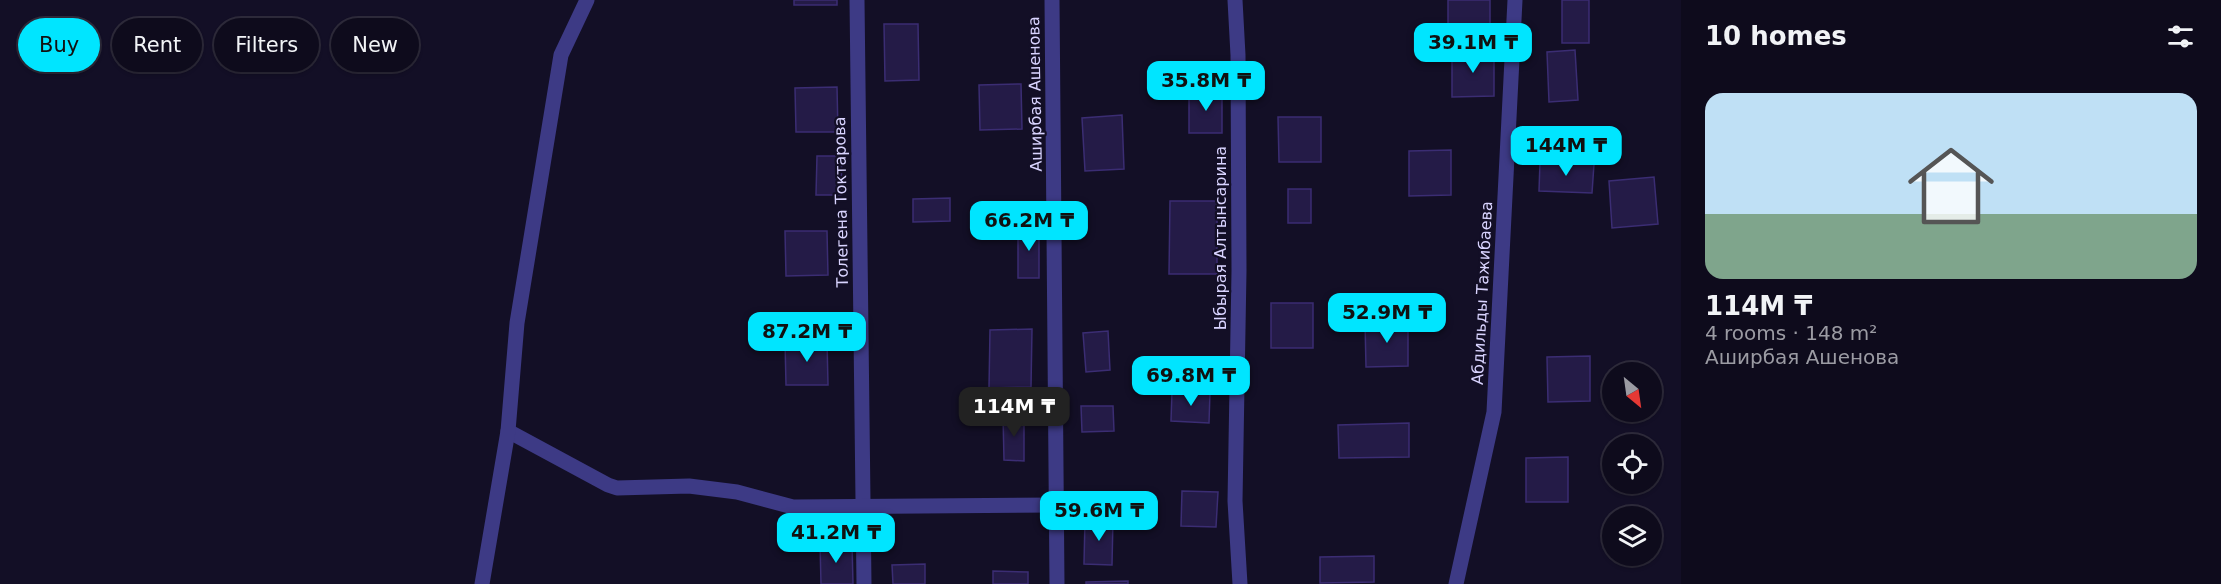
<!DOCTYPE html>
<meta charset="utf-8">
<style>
body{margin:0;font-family:"DejaVu Sans",sans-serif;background:#171425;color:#f1f3f6;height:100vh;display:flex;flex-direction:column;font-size:22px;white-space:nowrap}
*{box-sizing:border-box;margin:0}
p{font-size:20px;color:#9b9ba3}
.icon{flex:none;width:33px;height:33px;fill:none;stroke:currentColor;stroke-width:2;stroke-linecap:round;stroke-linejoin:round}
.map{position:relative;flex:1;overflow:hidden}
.sheet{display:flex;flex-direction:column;background:#0e0b1c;width:540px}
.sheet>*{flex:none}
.hud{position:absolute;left:18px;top:18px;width:570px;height:54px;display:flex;gap:12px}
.needle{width:39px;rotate:151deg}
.tools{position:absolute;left:1602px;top:362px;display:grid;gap:12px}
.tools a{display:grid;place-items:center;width:60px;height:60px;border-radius:50%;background:#0e0b1c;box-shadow:0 2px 4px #0004,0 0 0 2px #2e2b3b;font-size:30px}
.price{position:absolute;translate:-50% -51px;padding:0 14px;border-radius:12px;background:#00e5ff;color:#111;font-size:20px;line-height:39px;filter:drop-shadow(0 2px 3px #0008)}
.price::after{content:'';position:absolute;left:50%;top:36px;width:18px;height:14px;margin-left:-9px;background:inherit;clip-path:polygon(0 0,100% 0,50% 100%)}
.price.on{background:#222;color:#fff}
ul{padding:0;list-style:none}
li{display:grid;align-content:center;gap:12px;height:318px;padding:0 24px}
li span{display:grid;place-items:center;height:186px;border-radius:18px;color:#555}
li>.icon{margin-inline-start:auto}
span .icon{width:108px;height:108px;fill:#fffc;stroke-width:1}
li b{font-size:26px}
h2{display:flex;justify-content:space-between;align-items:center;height:72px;padding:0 24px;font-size:26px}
.pill{padding:0 21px;border-radius:27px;background:#0e0b1c;box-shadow:0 2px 4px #0004,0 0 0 2px #2e2b3b;font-size:21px;line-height:54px}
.pill.on{background:#00e5ff;color:#111}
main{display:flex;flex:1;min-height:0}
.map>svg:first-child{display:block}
.building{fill:#241b47;stroke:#3b2d73;stroke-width:1.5}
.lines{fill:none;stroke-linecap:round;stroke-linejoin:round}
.minor{stroke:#3d3a85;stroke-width:15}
.labels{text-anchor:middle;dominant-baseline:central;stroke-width:4.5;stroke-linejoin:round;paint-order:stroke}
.street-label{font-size:16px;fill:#d9d4ff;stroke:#130f26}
</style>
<main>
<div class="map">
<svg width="1681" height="584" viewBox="0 0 1681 584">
<rect width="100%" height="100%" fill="#130f26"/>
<g class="building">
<rect x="794" y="0" width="43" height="5"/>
<polygon points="1448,0 1490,0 1490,30 1448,31"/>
<rect x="1562" y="0" width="27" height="43"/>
<polygon points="884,24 918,24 919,80 885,81"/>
<polygon points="1575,50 1578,100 1549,102 1547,52"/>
<polygon points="1494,51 1494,96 1452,97 1452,52"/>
<polygon points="1021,84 1022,129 980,130 979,85"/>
<polygon points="837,87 838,132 796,132 795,88"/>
<rect x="1189" y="91" width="33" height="42"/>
<polygon points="1122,115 1124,169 1085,171 1082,118"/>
<polygon points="1278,117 1321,117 1321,162 1279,162"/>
<polygon points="1451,150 1451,195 1409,196 1409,151"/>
<polygon points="817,156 842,156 841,195 816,195"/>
<polygon points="1540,162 1594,164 1592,193 1539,191"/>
<polygon points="1654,177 1658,224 1612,228 1609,181"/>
<rect x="1288" y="189" width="23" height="34"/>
<polygon points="950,198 950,221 913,222 913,199"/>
<polygon points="1170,201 1217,201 1217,274 1169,274"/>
<polygon points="1039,226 1039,278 1018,278 1018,227"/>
<polygon points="785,231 827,231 828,275 786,276"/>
<rect x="1271" y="303" width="42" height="45"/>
<polygon points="1365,322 1408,322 1408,366 1366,367"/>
<polygon points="1032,329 1031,387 989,388 990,330"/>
<polygon points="1108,331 1110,370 1086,372 1083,333"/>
<polygon points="827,340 828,385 786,385 785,341"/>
<polygon points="1590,356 1590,401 1548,402 1547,357"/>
<polygon points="1172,391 1210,392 1209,423 1171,421"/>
<polygon points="1081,406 1113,406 1114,431 1082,432"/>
<polygon points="1003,416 1024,416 1024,461 1004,460"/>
<polygon points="1409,423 1409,457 1339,458 1338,425"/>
<polygon points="1568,457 1568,502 1526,502 1526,458"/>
<polygon points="1182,491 1218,492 1216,527 1181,526"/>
<polygon points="1085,519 1113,519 1112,565 1084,564"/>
<polygon points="820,543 852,543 853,584 821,584"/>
<polygon points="1374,556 1374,582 1320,583 1320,557"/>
<polygon points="925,564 925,584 893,584 892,565"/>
<polygon points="993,571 1028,572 1028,584 993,584"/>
<polygon points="1128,581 1128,584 1086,584 1086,582"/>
</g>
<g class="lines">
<g class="minor">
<polyline points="857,0 864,584"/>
<polyline points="1052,0 1057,584"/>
<polyline points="1235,0 1238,55 1239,271 1235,501 1240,584"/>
<polyline points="508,431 608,485 617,488 689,486 737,492 793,507 1057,505"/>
<polyline points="482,584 508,431 517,323 561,55 587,0"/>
<polyline points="1456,584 1494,412 1515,0"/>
</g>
</g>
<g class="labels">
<g class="street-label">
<text transform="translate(1035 94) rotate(-91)">Аширбая Ашенова</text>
<text transform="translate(841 202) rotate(-91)">Толегена Токтарова</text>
<text transform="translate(1220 238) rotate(-90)">Ыбырая Алтынсарина</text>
<text transform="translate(1482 293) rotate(-87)">Абдильды Тажибаева</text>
</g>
</g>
</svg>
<div class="tools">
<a><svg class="needle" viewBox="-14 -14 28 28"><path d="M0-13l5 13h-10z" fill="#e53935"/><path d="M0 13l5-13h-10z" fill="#9b9ba3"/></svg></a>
<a><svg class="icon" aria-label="locate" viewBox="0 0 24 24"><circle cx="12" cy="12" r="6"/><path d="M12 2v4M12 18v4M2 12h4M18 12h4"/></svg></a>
<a><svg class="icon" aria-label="layers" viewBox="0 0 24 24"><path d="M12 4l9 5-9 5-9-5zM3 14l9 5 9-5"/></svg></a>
</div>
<b class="price" style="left:1473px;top:74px">39.1M ₸</b>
<b class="price" style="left:1206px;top:112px">35.8M ₸</b>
<b class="price" style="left:1566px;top:177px">144M ₸</b>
<b class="price" style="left:1029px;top:252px">66.2M ₸</b>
<b class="price" style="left:1387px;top:344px">52.9M ₸</b>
<b class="price" style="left:807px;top:363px">87.2M ₸</b>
<b class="price" style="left:1191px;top:407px">69.8M ₸</b>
<b class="price on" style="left:1014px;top:438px">114M ₸</b>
<b class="price" style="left:1099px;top:542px">59.6M ₸</b>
<b class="price" style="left:836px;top:564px">41.2M ₸</b>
<div class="hud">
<a class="pill on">Buy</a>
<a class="pill">Rent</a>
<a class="pill">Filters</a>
<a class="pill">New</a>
</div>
</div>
<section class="sheet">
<h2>10 homes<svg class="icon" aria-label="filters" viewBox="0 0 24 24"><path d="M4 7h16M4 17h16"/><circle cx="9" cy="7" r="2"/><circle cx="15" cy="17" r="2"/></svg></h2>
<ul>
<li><span style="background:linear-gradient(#bfe0f5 65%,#7fa58c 0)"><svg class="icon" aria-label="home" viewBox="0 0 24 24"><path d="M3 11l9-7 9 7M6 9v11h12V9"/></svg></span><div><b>114M ₸</b><p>4 rooms · 148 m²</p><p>Аширбая Ашенова</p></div></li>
</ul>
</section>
</main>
